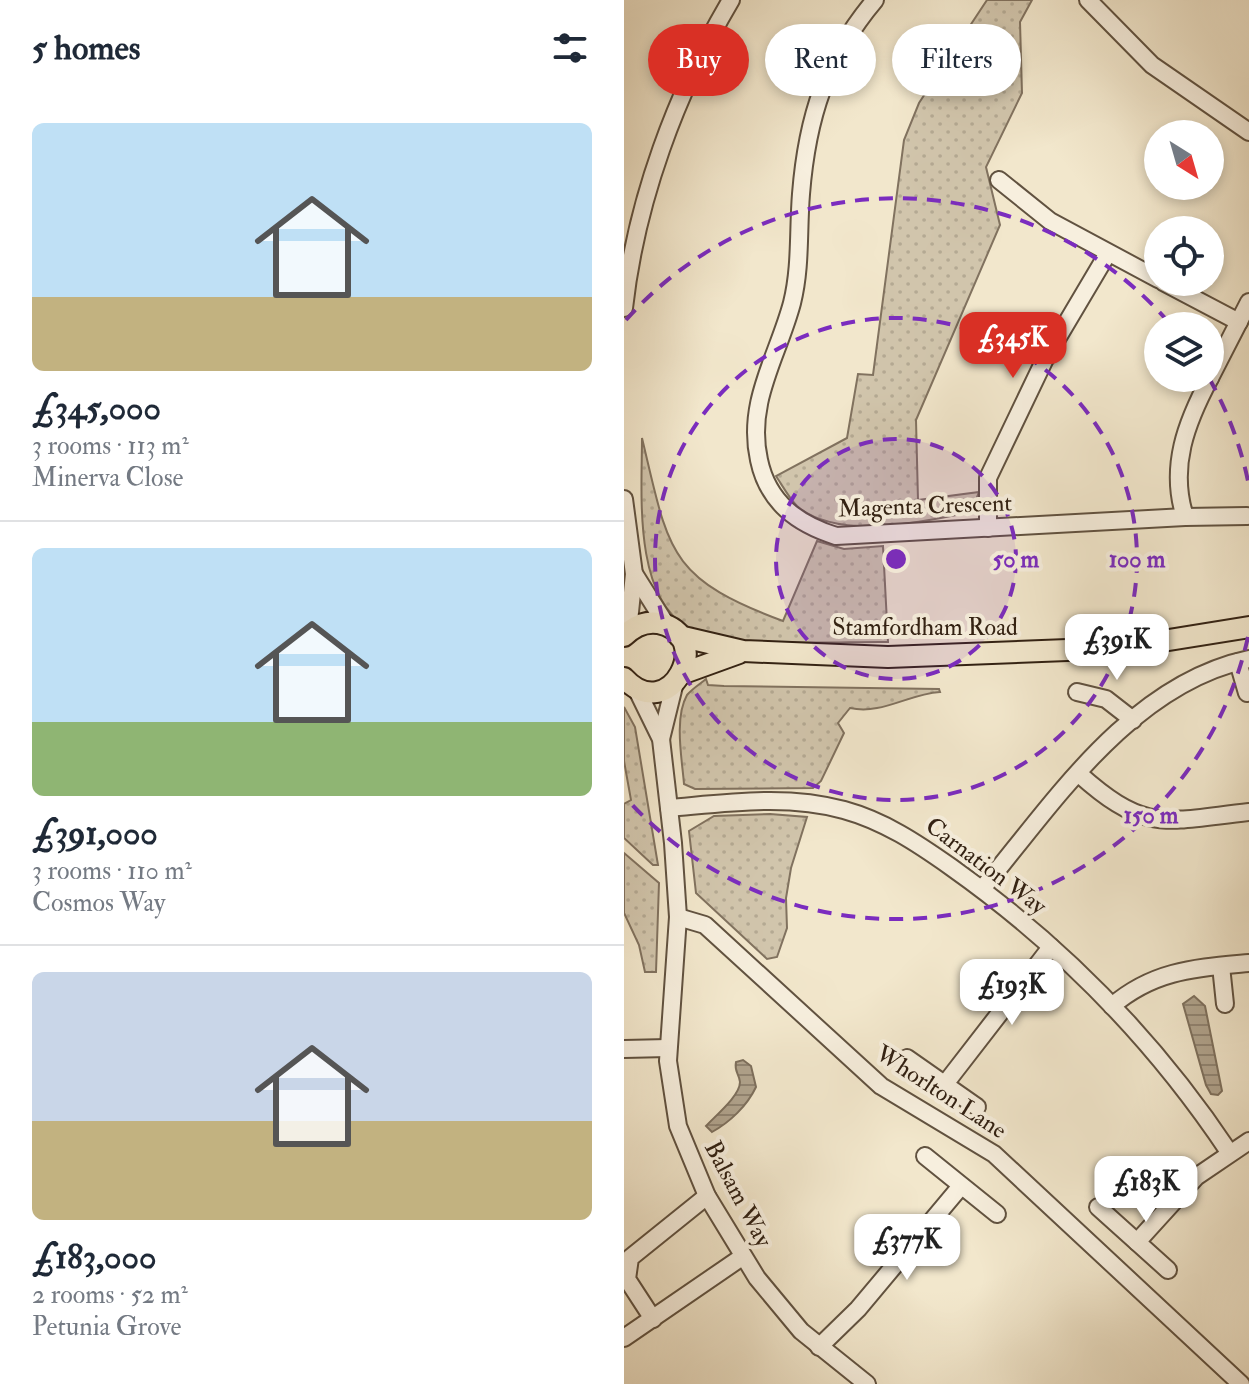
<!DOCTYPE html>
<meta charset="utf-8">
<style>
body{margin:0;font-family:"IM FELL Double Pica",serif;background:#f2f2f3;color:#1f2937;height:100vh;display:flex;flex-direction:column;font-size:30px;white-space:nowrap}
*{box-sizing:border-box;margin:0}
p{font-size:26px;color:#747a83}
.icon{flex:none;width:44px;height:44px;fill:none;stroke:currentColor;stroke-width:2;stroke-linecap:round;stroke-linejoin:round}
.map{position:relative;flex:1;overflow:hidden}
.side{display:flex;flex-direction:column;background:#fff;width:624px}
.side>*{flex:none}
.guide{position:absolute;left:24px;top:24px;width:480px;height:72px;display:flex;gap:16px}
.needle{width:52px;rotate:143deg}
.controls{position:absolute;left:520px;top:120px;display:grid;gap:16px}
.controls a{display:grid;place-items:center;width:80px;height:80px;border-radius:50%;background:#fff;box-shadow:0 4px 12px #0003;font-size:40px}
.price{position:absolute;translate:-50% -68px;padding:0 18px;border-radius:16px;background:#fff;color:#222;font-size:26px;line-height:52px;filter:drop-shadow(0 2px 4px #0008)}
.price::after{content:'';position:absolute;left:50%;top:48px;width:24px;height:18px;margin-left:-12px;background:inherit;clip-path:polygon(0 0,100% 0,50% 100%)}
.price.current{background:#d93025;color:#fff}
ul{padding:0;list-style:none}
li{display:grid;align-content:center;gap:16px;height:424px;padding:0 32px}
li+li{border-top:2px solid #e0e1e3}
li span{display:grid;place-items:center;height:248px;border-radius:12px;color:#555}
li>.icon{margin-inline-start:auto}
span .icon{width:144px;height:144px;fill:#fffc;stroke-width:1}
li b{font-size:34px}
h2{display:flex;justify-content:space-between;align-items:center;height:96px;padding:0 32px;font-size:34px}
.tag{padding:0 28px;border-radius:36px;background:#fff;box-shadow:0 4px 12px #0003;font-size:28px;line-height:72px}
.tag.current{background:#d93025;color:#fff}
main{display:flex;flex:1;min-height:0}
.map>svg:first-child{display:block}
.grass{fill:url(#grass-dots);stroke:#81725f;stroke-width:2}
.water{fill:url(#water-rules);stroke:#7d6f5c;stroke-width:2}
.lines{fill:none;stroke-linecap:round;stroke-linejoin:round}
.minor-casing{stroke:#615240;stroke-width:20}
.major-casing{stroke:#312012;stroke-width:24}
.minor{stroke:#f7efde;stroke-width:16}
.major{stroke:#f2e7cc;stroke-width:20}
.ring{fill:none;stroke:#7b2cbf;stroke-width:4;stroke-dasharray:14 10}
.labels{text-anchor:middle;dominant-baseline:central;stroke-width:8;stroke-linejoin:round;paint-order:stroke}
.street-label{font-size:24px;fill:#312012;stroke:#f7efde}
.centre{fill:#7b2cbf;stroke:#f7efde;stroke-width:4}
.ring-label{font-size:24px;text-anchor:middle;font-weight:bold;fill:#7b2cbf;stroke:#f7efde;stroke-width:8;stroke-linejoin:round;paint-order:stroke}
</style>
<main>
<section class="side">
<h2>5 homes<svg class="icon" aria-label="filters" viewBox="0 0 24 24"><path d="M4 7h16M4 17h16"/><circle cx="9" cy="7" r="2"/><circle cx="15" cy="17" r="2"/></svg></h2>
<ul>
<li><span style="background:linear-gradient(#bfe0f5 70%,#c2b280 0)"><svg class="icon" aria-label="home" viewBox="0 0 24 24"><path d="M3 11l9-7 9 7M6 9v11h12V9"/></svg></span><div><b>£345,000</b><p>3 rooms · 113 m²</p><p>Minerva Close</p></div></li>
<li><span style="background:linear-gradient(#bfe0f5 70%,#8fb573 0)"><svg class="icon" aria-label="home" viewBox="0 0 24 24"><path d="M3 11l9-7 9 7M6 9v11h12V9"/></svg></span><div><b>£391,000</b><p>3 rooms · 110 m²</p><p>Cosmos Way</p></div></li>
<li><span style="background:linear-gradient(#c9d6e8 60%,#c2b280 0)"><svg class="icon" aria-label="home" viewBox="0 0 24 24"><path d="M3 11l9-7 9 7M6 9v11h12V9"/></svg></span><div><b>£183,000</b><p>2 rooms · 52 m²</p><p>Petunia Grove</p></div></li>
</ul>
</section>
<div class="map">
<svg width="625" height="1384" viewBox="0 0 625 1384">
<defs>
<pattern id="grass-dots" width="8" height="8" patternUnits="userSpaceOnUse" patternTransform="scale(2)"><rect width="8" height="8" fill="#d1c5ac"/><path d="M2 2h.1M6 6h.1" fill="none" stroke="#b4a993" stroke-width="1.8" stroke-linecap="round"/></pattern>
<pattern id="water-rules" width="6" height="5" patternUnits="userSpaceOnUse" patternTransform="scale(2)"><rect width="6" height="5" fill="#b0a38d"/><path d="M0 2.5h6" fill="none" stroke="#908472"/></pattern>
</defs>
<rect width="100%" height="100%" fill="#f2e7cc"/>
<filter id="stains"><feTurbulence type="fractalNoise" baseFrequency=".0025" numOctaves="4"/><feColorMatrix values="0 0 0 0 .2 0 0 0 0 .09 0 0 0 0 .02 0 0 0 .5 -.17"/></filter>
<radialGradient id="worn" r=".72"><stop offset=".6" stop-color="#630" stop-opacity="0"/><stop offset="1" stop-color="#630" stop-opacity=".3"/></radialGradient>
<g class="grass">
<path d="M363,0H408L396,22L398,93L362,167L376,225L292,420L294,500L355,492L347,512C300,522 213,541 173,506C165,498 158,485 152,476L223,438L234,374L249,375L280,140L295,103Z"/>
<path d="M18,438C45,551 43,578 159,621L193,541L220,549L259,546L264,642C219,641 99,649 63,627C9,595 18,492 18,438Z"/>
<path d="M82,679L84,685L100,686L315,689L316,692C284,694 258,715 226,708L214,723L220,733L197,781L189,788L71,789L60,784C58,759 50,718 63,695C68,689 76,684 82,679Z"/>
<polygon points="0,707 11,727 34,865 29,865 0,838 0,804 7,800 0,761"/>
<polygon points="146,814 183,817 167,868 162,898 163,928 153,957 143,959 72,893 65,831 90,816"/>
<polygon points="0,853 35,883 32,972 21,972 15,945 0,913"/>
</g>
<g class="water">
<polygon points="570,996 581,1006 598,1091 594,1095 587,1094 582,1085 559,1004"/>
<path d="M119,1060L127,1066L132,1087C123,1106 106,1122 88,1132L82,1126C91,1116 116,1096 116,1082C115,1073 110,1072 112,1062Z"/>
</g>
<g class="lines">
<g class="minor-casing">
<g id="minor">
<path d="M251,0C202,58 183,118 177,194C174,231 177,267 168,303C154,356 122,402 135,460C144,503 174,524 212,536L561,517"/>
<polyline points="464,0 528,65 625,132"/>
<polyline points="375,180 426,221 534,279"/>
<polyline points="539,282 615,322"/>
<path d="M0,308C12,201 52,93 107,0"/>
<path d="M586,378C562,423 545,467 561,517L623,516"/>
<polyline points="586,378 625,302"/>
<polyline points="0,499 10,574 4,631"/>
<polyline points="364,528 364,478 420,361 484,253"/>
<polyline points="11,575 43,626"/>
<polyline points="614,662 623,693"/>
<polyline points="12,688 37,739 49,843 54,917 44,1061 54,1126 83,1196 133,1278 177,1331 243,1384"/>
<polyline points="453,692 482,699 509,720"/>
<polyline points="37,739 51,682"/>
<path d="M455,774C522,834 542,821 625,812"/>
<path d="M45,808C103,803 163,794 220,810C260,821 293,843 327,867C436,944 531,1041 605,1152"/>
<path d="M358,889C430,802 507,684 625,659"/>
<polyline points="54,917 81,925 257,1086 370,1154 617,1384"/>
<polyline points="597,966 601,1004"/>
<path d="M488,1006C530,970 572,968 625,963"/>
<polyline points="0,1049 44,1048"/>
<polyline points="283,1058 353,1107"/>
<polyline points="321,1084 427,947"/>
<polyline points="301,1156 373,1214"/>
<polyline points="474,1207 544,1270"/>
<polyline points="513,1242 572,1177 625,1141"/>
<polyline points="29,1319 3,1279 6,1258 83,1196"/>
<polyline points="0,1338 118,1257"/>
<polyline points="195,1347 234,1309 337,1186"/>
</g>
</g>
<g class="major-casing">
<g id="major">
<path d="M0,636C9,627 20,621 34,623C93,634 46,728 0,678"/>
<polyline points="55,636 119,651 264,657 495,648 625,627"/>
<polyline points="57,674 115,653"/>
</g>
</g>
<use href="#minor" class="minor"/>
<use href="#major" class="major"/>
</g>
<circle cx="272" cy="559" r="120" fill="#7b2cbf" fill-opacity=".12"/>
<g class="ring">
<circle cx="272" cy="559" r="120"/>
<circle cx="272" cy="559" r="241"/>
<path d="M624 637A361 361 0 0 1 2 798M2 320A361 361 0 0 1 547 325M585 378A361 361 0 0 1 624 481"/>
</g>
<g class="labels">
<g class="street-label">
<text transform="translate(301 506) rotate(-2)">Magenta Crescent</text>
<text x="301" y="627">Stamfordham Road</text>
<text transform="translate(362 866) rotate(37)">Carnation Way</text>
<text transform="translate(317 1092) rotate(33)">Whorlton Lane</text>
<text transform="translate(114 1194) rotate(62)">Balsam Way</text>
</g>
</g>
<circle cx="272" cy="559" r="12" class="centre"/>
<g class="ring-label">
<text x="392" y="567">50 m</text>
<text x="513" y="567">100 m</text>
<text x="527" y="823">150 m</text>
</g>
<rect width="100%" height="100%" filter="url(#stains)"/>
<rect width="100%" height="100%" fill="url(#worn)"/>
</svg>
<div class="controls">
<a><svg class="needle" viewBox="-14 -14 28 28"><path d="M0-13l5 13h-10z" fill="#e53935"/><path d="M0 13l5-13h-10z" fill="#747a83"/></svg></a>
<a><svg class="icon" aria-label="locate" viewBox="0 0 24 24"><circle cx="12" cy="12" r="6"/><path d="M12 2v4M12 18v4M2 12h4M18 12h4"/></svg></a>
<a><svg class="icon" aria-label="layers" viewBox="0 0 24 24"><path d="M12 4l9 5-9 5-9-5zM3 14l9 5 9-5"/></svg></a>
</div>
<b class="price current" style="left:389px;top:380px">£345K</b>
<b class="price" style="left:493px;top:682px">£391K</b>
<b class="price" style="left:388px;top:1027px">£193K</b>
<b class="price" style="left:522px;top:1224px">£183K</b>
<b class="price" style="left:283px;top:1282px">£377K</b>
<div class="guide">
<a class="tag current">Buy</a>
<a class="tag">Rent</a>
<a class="tag">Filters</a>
</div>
</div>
</main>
